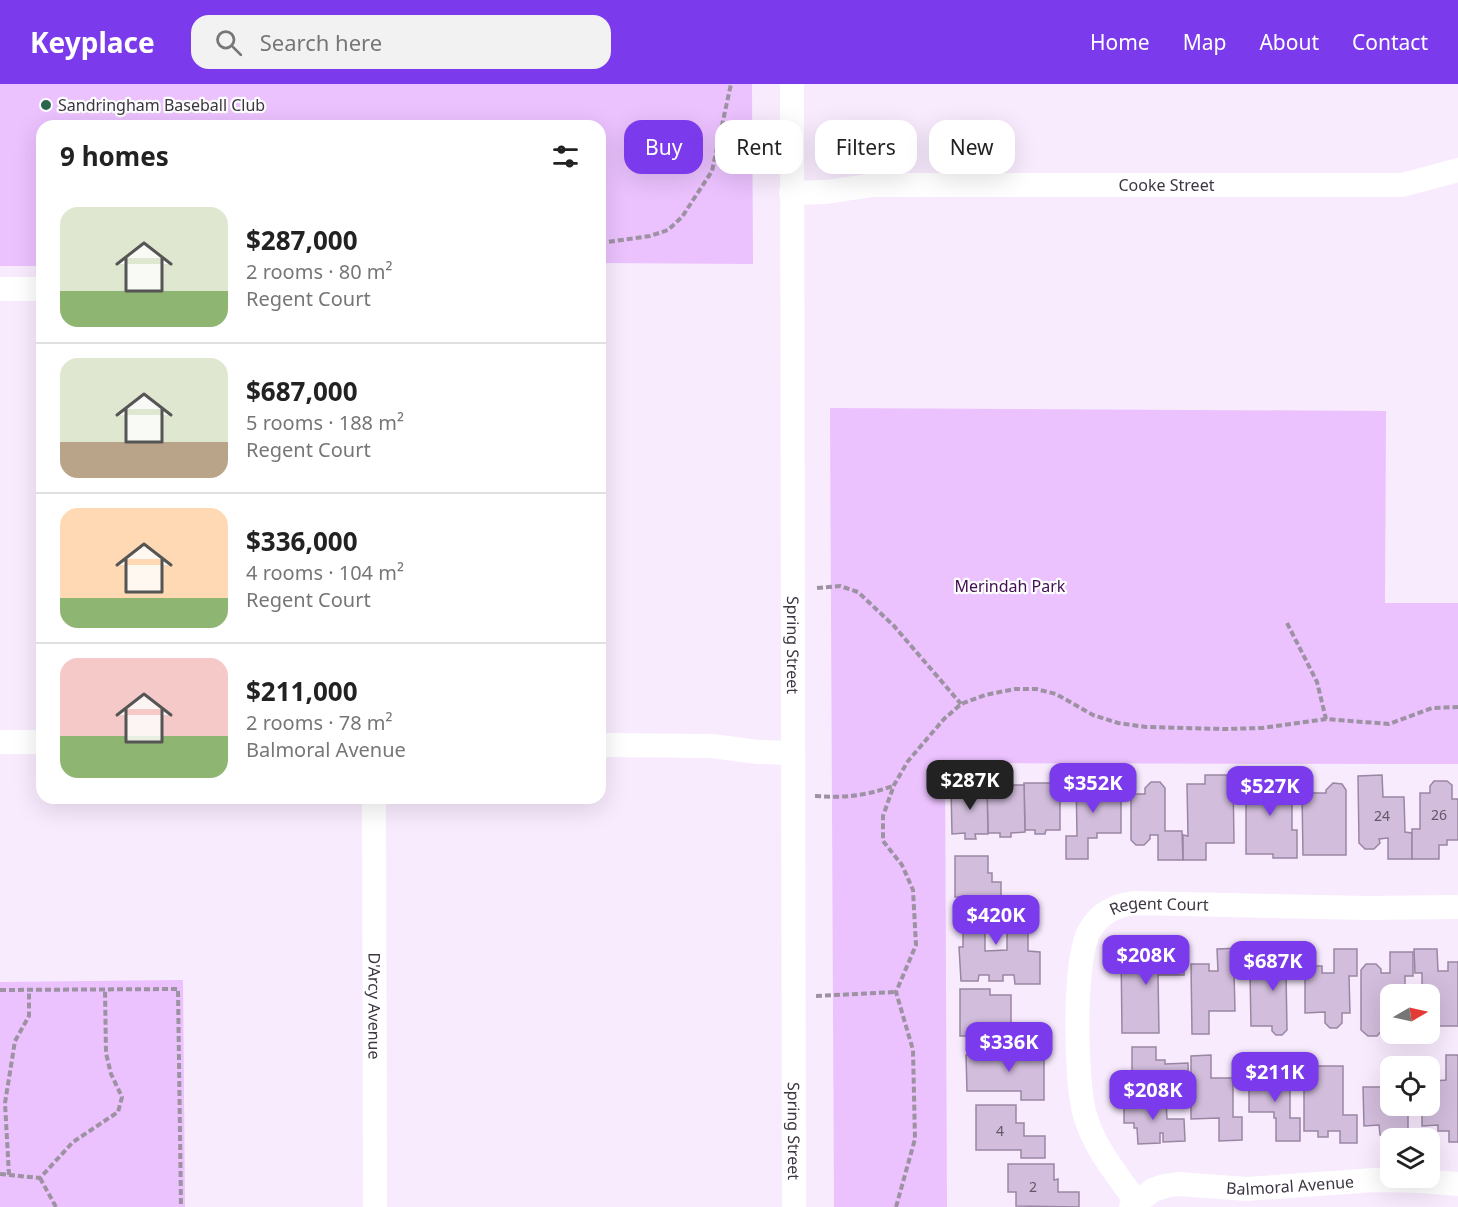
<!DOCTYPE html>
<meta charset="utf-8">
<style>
body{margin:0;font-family:"Noto Sans",sans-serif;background:#f2f2f2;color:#222;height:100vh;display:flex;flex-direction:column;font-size:22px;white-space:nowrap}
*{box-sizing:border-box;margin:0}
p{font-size:20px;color:#767676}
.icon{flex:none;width:33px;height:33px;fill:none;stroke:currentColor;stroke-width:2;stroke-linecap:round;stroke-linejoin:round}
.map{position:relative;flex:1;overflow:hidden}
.details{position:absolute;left:36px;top:36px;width:570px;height:684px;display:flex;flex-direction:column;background:#fff;border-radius:18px;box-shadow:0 6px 24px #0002}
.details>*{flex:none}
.guide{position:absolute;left:624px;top:36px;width:570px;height:54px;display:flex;gap:12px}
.needle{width:39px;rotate:81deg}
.tools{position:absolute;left:1380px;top:900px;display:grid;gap:12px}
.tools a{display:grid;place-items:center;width:60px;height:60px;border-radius:12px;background:#fff;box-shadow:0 6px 24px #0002;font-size:30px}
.price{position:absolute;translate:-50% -51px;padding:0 14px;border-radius:12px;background:#7c3aed;color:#fff;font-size:20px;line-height:39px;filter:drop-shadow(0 2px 3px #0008)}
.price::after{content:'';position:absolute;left:50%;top:36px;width:18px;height:14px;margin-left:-9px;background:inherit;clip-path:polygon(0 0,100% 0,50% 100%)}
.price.selected{background:#222;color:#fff}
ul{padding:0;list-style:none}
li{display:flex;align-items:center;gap:18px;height:150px;padding:0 24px}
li+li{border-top:2px solid #e0e0e0}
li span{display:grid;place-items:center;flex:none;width:168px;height:120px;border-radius:18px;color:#555}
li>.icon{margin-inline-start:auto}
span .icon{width:72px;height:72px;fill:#fffc;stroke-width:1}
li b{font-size:26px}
h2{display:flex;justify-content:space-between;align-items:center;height:72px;padding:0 24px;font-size:26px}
.tag{padding:0 21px;border-radius:18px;background:#fff;box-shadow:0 6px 24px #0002;font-size:21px;line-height:54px}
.tag.selected{background:#7c3aed;color:#fff}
header{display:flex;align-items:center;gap:36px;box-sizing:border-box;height:84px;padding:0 30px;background:#7c3aed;color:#fff}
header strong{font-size:28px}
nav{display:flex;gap:33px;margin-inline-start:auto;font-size:21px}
.search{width:420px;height:54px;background:#f2f2f2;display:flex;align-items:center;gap:15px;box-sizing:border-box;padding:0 21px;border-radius:18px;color:#767676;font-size:22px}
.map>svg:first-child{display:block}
.green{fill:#ebc1fe}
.building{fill:#d2bddc;stroke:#9a86a3;stroke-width:1.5;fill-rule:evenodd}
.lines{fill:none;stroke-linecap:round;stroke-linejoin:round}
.path{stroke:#9d92a2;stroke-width:4;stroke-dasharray:6 3;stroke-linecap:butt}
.minor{stroke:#fff;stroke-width:24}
.poi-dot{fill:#2c664f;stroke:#fdfdfd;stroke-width:2}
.labels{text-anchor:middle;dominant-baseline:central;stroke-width:4.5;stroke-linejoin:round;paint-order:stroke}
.number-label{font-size:14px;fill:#635768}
.poi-label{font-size:16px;fill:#3e3542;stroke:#fdfdfd;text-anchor:start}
.street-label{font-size:16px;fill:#3e3542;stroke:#fdfdfd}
.park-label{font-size:16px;fill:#410f53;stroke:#fdfdfd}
</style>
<header>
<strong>Keyplace</strong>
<div class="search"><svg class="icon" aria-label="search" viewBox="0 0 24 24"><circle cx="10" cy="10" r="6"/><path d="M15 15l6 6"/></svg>Search here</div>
<nav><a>Home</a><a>Map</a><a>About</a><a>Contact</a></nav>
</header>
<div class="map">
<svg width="1458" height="1123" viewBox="0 0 1458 1123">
<rect width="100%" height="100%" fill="#f8ebfe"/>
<g class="green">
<polygon points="0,0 752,0 753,180 600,179 600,42 42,42 42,182 0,182"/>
<polygon points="830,324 1386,327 1385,519 1458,519 1458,680 945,679 947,1123 834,1123"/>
<polygon points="183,896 185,1123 0,1123 0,898"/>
</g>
<g class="building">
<polygon points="1205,691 1233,691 1234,759 1206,759 1206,776 1183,776 1183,751 1188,752 1187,700 1205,700"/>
<polygon points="1382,691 1383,713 1404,713 1405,748 1412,749 1412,775 1388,775 1388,754 1379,755 1380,759 1374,765 1365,765 1359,759 1358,692"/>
<polygon points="1076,692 1109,692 1109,713 1121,712 1121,749 1097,749 1097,754 1088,754 1088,775 1066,775 1066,752 1077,752"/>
<polygon points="1246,692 1292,692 1292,746 1297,746 1297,774 1273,774 1273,770 1246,770"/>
<polygon points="1434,697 1447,697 1452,701 1452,715 1458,715 1458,756 1447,756 1447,761 1439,761 1439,775 1412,775 1412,745 1420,745 1420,709 1430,709 1430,702"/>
<polygon points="1151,698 1160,698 1165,704 1165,747 1182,747 1183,776 1158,776 1158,751 1150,751 1150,755 1144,761 1136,761 1131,756 1131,710 1145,710 1145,704"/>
<polygon points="1024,699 1060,699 1060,746 1046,746 1045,750 1035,750 1035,746 1025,746"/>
<polygon points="1333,699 1342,700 1346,706 1346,771 1303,771 1302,709 1326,709 1326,706"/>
<polygon points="987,701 1024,701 1025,748 1011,749 1011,753 1000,753 1000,749 988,749"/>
<polygon points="987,703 988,750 975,750 976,755 965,755 965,749 952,750 951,704"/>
<polygon points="955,772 988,772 988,789 992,789 992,798 1001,798 1001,820 977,820 977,813 955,813"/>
<path d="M963,820H986V833H995V821H1008L1009,836H1028V867L1040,868V900H1015L1014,891H1003V897H989V891H979L978,897H961L959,863H963V841H956V825H963ZM985,842H1007V866L985,867Z"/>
<polygon points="1184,864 1184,891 1158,891 1159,949 1122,949 1121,865"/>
<polygon points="1242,864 1243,888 1234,888 1235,927 1209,927 1209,950 1192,950 1191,880 1209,880 1209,887 1218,887 1217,865"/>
<polygon points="1276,865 1299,865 1299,888 1286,888 1287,946 1282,951 1276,951 1272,947 1272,942 1251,942 1250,888 1265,888 1265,880 1276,880"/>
<polygon points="1334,865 1357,865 1357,892 1349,892 1350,929 1342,929 1342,939 1337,944 1330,944 1325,939 1325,928 1305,929 1305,882 1322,882 1322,889 1334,889"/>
<polygon points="1414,865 1437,865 1438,887 1448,887 1448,878 1458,878 1458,942 1430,942 1430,910 1422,910 1422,889 1415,889"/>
<polygon points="1390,868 1413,868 1413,892 1405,892 1405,910 1390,910 1390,937 1387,933 1382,933 1383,945 1377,952 1368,952 1361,946 1361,886 1366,880 1376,880 1381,885 1381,889 1390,889"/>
<polygon points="960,905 990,905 990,911 1011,911 1011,952 960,952"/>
<polygon points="1027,959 1044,959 1044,1016 1021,1016 1021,1007 967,1007 966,971 1027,970"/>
<polygon points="1132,963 1156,963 1156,976 1165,976 1165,980 1188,979 1189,1014 1124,1015 1124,993 1132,993"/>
<polygon points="1211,971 1211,994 1233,994 1233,1033 1242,1033 1242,1056 1219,1057 1219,1034 1191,1035 1191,972"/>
<polygon points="1446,971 1458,971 1458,1058 1449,1058 1449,1047 1438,1047 1438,1041 1422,1042 1422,1022 1430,1022 1430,1005 1434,1005 1435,997 1446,996"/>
<polygon points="1386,980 1407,980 1407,982 1390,982 1390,1022 1408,1022 1408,1054 1390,1054 1390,1058 1390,1051 1380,1051 1379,1041 1364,1042 1363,1003 1386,1003"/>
<polygon points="1304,982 1343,982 1343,1031 1357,1031 1357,1059 1340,1059 1340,1047 1328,1047 1328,1053 1318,1053 1318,1047 1304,1047"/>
<polygon points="1249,990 1290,990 1290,1034 1300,1034 1300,1057 1276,1057 1276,1034 1274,1034 1274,1028 1249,1028"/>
<polygon points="1124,1015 1166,1015 1167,1035 1184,1035 1185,1057 1163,1058 1163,1049 1160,1049 1160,1059 1138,1060 1137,1044 1134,1044 1134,1039 1124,1039"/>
<polygon points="976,1021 1016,1021 1016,1039 1024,1039 1024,1052 1045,1052 1045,1074 1021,1074 1021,1066 976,1066"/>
<polygon points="1008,1080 1054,1080 1054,1096 1058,1095 1058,1108 1079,1108 1079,1123 1016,1122 1016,1108 1008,1108"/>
</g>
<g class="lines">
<g class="path">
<polyline points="600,159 650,152 668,146 682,133 712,87 731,0"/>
<polyline points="817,504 840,502 858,508 894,542 961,620"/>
<polyline points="1287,539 1317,598 1326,635"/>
<path d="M815,712C845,714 865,712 893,702"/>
<polyline points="0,906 178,905 181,1123"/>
<polyline points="816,912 896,908"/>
<polyline points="0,1090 40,1094 73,1058 118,1028 122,1013 111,990 106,969 105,905"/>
<polyline points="9,1091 5,1019 15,957 29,932 29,905"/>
<polyline points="40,1094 56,1123"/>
<polyline points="896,1123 915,1055 913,966 896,908 916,861 913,806 902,781 883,757 883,732 894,701 908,677 944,635 961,620 985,611 1015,605 1036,605 1056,610 1093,631 1118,639 1146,643 1225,645 1262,644 1326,635 1389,640 1432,624 1458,623"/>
</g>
<g class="minor">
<path id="s1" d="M792,0L794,1123"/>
<path id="s2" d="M791,109L826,108L873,101H1402L1458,86"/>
<polyline points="0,205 42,205"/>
<polyline points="0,658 42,658"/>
<polyline points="600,661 712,662 758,668 793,669"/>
<path id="s3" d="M374,714L375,1123"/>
<path id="s4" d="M1136,1117C1117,1091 1094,1063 1085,1031C1075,999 1073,873 1090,846C1100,829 1116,821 1135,819L1366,824L1455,823"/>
<path id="s5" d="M1131,1123L1153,1106L1165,1102L1178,1100L1247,1105L1375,1096L1421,1097L1458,1100"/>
</g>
</g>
<circle class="poi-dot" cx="46" cy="21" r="6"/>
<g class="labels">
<g class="number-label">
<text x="1439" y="730">26</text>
<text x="1382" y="731">24</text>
<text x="1000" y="1046">4</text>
<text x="1033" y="1102">2</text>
</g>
<g class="poi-label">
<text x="58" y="21">Sandringham Baseball Club</text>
</g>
<g class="street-label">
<text stroke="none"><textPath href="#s2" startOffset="376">Cooke Street</textPath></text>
<text stroke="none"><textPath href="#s1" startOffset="561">Spring Street</textPath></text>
<text stroke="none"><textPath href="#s4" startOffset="366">Regent Court</textPath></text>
<text stroke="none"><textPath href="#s3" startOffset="208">D'Arcy Avenue</textPath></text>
<text stroke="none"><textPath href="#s1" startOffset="1047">Spring Street</textPath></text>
<text stroke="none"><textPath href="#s5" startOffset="166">Balmoral Avenue</textPath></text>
</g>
<g class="park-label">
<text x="1010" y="502">Merindah Park</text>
</g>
</g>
</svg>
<div class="tools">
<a><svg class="needle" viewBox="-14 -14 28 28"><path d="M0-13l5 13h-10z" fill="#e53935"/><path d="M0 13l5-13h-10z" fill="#767676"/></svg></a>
<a><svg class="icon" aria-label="locate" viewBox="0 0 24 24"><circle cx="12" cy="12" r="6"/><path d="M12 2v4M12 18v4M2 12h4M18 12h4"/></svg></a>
<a><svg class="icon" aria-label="layers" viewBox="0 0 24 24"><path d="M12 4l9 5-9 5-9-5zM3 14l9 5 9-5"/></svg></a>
</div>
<b class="price selected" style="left:970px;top:727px">$287K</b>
<b class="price" style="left:1093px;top:730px">$352K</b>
<b class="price" style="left:1270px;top:733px">$527K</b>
<b class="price" style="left:996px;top:862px">$420K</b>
<b class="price" style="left:1146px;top:902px">$208K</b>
<b class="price" style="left:1273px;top:908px">$687K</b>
<b class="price" style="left:1009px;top:989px">$336K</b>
<b class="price" style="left:1275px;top:1019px">$211K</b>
<b class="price" style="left:1153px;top:1037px">$208K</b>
<div class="guide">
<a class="tag selected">Buy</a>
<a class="tag">Rent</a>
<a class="tag">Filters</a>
<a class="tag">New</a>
</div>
<section class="details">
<h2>9 homes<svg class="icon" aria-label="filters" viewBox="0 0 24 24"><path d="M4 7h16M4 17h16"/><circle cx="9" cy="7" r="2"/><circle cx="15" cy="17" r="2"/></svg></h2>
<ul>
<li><span style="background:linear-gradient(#dfe7d0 70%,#8fb573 0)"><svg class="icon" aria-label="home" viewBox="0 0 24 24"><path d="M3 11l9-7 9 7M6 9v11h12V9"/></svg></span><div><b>$287,000</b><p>2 rooms · 80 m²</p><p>Regent Court</p></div></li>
<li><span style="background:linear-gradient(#dfe7d0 70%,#b9a48a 0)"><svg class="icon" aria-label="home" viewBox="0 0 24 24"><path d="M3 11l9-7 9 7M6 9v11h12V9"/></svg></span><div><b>$687,000</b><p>5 rooms · 188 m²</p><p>Regent Court</p></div></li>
<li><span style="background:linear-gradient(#ffd9b3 75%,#8fb573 0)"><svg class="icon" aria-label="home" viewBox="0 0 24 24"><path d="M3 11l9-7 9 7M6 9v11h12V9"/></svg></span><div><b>$336,000</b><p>4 rooms · 104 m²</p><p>Regent Court</p></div></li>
<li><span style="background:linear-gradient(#f6c9c9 65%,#8fb573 0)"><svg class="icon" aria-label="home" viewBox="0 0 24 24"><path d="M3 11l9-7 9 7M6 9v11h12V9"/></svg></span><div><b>$211,000</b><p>2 rooms · 78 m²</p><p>Balmoral Avenue</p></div></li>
</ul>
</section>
</div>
